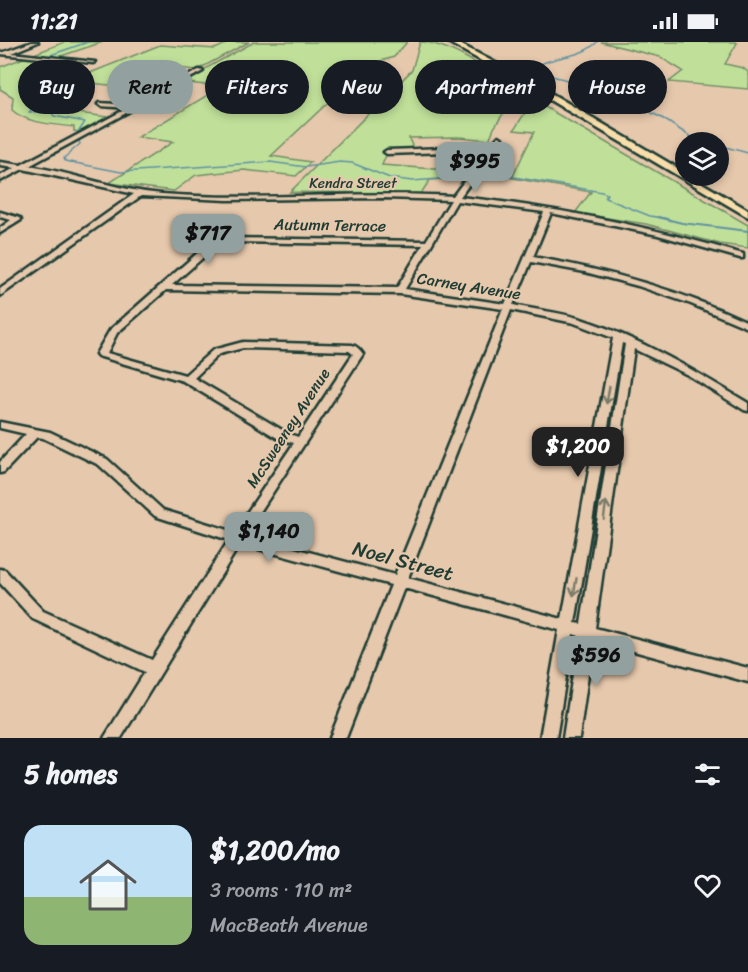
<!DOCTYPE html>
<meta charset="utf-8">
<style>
body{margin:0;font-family:Sriracha,sans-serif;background:#242831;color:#f1f3f6;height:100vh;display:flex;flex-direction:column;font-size:22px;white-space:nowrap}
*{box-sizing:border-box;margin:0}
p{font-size:20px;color:#9ea1a6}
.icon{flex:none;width:33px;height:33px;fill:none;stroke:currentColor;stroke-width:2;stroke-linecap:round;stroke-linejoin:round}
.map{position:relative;height:696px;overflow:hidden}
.details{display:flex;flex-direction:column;background:#171b24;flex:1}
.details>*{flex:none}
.guide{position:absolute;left:18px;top:18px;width:712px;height:54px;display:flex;gap:12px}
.fabs{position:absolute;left:675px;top:90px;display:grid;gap:12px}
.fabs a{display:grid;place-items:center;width:54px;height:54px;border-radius:50%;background:#171b24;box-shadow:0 3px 9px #0003;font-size:30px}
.price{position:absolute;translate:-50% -51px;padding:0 14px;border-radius:12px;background:#92a19f;color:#111;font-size:20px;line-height:39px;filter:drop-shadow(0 2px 3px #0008)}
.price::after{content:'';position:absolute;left:50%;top:36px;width:18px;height:14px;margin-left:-9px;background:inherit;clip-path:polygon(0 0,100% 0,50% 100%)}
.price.active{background:#222;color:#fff}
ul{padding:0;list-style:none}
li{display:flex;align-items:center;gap:18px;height:150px;padding:0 24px}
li+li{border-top:2px solid #363941}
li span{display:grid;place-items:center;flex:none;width:168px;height:120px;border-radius:18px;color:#555}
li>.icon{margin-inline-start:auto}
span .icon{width:72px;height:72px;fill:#fffc;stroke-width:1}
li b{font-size:26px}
h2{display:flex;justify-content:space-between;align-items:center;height:72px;padding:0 24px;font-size:26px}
.pill{padding:0 21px;border-radius:27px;background:#171b24;box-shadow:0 3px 9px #0003;font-size:21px;line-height:54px}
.pill.active{background:#92a19f;color:#111}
.status{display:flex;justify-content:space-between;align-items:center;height:42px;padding:0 30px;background:#171b24;direction:ltr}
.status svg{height:16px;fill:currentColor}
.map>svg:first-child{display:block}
.green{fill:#c0e099;stroke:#708e66;stroke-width:1.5}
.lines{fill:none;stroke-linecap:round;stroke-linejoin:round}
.stream-far1{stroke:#5f92a2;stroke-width:1.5}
.stream{stroke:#5f92a2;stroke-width:2}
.minor-casing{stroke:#1f3d34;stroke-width:5}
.highway-casing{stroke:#1f3d34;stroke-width:5}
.minor{fill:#e6c8ac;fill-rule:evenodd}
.highway{fill:#f9deab;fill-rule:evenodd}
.oneway{stroke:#797c6a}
.labels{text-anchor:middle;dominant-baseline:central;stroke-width:4.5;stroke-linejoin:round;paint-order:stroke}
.far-street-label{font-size:14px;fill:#1f3d34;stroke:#e6c8ac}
.street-label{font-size:16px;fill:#1f3d34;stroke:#e6c8ac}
.near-street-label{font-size:20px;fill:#1f3d34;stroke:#e6c8ac}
</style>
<div class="status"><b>11:21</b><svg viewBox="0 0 49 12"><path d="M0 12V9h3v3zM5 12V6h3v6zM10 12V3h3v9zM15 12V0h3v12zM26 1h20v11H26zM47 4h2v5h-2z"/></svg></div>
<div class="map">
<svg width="748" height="696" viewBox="0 0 748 696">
<rect width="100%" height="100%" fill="#e6c8ac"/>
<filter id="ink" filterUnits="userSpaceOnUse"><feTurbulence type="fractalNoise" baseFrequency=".0167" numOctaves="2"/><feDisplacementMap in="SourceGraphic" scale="12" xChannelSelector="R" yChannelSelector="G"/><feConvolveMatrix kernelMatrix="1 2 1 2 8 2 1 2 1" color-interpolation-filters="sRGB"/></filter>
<g filter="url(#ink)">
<g class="green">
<path d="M65,0H103L43,20L36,26L39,31L34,37L36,43L50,45L42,66L114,76L86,91L74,89V85C55,82 27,82 12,68L13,55L0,47V25Z"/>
<polygon points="230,0 249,0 197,28 177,26 138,46 70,39 160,3 215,7"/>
<polygon points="254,0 407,0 394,15 368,23 271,114 311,120 296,134 244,128 196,133 174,149 109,141 173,100 138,95 221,45 181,40"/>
<path d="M420,0C448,0 494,32 518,48L494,86L489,98L459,95L409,96L414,109L387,111L382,123L474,130L471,135L430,138L421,151L290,150L412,28Z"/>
<polygon points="601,0 735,0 737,1 725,22 743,26 748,30 748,47 669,40 683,29 660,15"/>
<polygon points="533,58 748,183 748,206 720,202 646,182 575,171 591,150 512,136 534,90 514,88"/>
</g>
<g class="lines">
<g class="stream-far1">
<polyline points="88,0 36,18 27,25 32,32 23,38 38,62 29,70 51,70 54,74 85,80 77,92 80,102 64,116 65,119 121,130 270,120 306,125 340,120 352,121 390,136 412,139 478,134 514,135 602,150 607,152 605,156 650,174 669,177"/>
<path d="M597,0C582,16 556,13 537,24V30L605,48L662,76L691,95L706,100"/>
<polyline points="718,103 748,111"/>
</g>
<polyline class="stream" points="658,175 682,181 748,189"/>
<g class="minor-casing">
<g id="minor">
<polygon points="32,0 38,0 11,11 95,20 93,21 0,12 0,10 4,10"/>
<path d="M199,28L203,29L29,124C74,131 116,148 162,152C259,160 356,148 453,154L484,113L447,110L387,112L384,110L387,108L447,106L486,109L499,94L502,96L460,155C557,165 650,185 743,212V216H740L658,193L551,171L533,215C608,228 679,248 748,280V286L691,262L638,244L585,230L531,220L513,263C535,268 559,270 581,277C640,296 695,329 748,361V369L744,368L688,333L634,307L595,586L748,626V640L593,598L579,696H563L579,594L573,592L556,696H540L559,588L404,546L346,696H330L391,543L240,502L121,696H104L145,630L33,577L0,541V527L5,528L43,569L152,618L229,498L155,474L99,423L43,396L37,395L4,430L0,431V420L26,392L0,386V380L50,390L107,417L163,468L234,490L294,401L279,397L183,339L98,314L96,312L110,288L210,200L225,196L426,199L451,158L383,156L227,158L141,154L0,254V247L134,152L23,127L0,139V134L15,126L0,124V120L21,123L128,66L101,64L98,62L99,61L133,63ZM457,159L544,170L505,262L405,247ZM226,200L423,203L397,246L172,243L216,204ZM166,248L400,252L503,267L395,533L245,493L363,312C360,308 357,304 352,303L243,300L213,308L185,333L107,311L117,291ZM511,268L574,281L613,296L562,577L408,536ZM622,301L625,302L581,582L575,581ZM243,306L349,309L353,312L298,395L287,391L194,336L219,312Z"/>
<polygon points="0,170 20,176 21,178 0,191 0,186 11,178 0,175"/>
</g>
</g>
<g class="highway-casing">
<polygon id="highway" points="448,0 456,0 537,43 686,131 686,134 690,134 748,168 748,175 531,47"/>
</g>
<use href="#minor" class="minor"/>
<use href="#highway" class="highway"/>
</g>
<defs><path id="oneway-shaft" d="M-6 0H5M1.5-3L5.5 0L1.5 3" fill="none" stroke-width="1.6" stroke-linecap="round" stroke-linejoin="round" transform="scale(1.5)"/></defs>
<g class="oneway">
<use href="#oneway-shaft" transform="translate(608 353) rotate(100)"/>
<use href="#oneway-shaft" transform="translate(605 468) rotate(-82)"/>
<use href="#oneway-shaft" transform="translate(575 545) rotate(100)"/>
</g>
</g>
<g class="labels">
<g class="far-street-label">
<text x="353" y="141">Kendra Street</text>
</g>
<g class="street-label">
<text transform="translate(330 183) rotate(1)">Autumn Terrace</text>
<text transform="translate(469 244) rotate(9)">Carney Avenue</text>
<text transform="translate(288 386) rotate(-57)">McSweeney Avenue</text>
</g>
<g class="near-street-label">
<text transform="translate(403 519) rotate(15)">Noel Street</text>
</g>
</g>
</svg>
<div class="fabs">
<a><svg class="icon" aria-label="layers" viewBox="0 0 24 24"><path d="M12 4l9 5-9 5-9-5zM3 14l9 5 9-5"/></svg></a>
</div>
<b class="price" style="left:475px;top:151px">$995</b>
<b class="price" style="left:208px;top:223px">$717</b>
<b class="price active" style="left:578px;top:436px">$1,200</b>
<b class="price" style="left:269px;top:521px">$1,140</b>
<b class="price" style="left:596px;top:645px">$596</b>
<div class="guide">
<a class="pill">Buy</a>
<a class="pill active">Rent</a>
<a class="pill">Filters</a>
<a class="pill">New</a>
<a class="pill">Apartment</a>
<a class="pill">House</a>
</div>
</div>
<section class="details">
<h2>5 homes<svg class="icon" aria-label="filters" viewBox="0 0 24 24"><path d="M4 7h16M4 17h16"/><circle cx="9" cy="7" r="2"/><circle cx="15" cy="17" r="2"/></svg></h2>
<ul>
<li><span style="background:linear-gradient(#bfe0f5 60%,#8fb573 0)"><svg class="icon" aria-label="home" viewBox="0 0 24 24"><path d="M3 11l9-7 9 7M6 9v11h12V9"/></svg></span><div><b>$1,200/mo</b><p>3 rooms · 110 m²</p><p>MacBeath Avenue</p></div><svg class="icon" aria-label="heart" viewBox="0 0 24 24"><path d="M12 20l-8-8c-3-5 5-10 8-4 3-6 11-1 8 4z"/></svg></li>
</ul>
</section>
